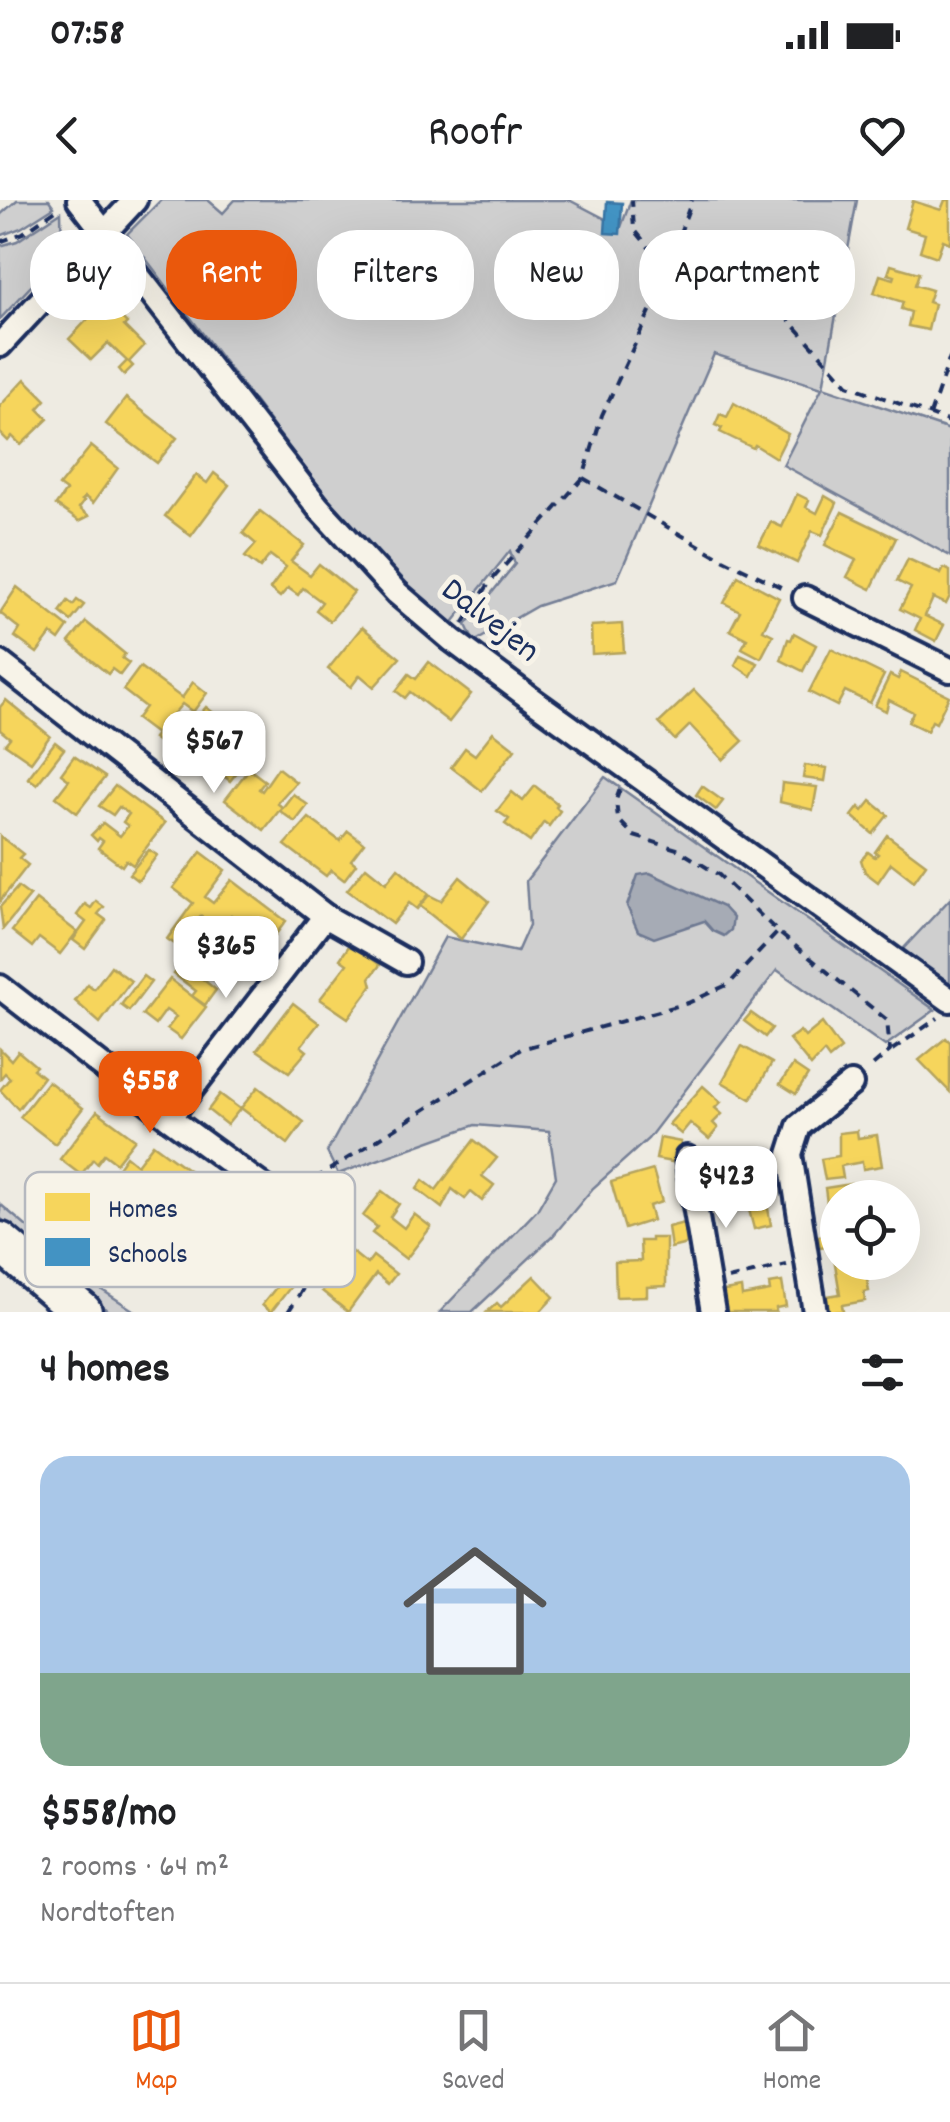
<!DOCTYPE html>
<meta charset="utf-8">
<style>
body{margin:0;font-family:Dekko,sans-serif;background:#f2f2f2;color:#202124;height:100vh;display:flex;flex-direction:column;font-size:38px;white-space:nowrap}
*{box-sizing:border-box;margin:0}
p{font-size:32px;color:#757577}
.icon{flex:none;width:55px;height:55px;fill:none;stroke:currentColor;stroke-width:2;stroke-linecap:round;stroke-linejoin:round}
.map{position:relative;height:1112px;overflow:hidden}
.side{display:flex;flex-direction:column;background:#fff;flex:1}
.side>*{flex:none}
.banner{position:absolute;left:30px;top:30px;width:890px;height:90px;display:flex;gap:20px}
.fabs{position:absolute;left:820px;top:980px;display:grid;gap:20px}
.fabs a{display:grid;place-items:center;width:100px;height:100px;border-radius:50%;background:#fff;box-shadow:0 10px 40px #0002;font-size:50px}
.price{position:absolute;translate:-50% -85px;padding:0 22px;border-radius:20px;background:#fff;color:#222;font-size:32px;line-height:65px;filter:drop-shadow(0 2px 5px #0008)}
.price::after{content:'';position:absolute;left:50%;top:60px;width:30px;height:22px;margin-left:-15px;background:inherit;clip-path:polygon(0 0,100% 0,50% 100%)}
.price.current{background:#ea580c;color:#fff}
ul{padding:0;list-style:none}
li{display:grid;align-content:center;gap:20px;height:530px;padding:0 40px}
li+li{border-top:2px solid #e0e0e0}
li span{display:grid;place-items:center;height:310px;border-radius:30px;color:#555}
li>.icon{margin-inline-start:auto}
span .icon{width:180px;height:180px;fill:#fffc;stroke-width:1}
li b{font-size:42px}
h2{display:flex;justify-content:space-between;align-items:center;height:120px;padding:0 40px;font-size:42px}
.chip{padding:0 35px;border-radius:40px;background:#fff;box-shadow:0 10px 40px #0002;font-size:35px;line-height:90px}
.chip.current{background:#ea580c;color:#fff}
.status{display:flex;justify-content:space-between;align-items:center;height:70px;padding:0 50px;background:#fff;direction:ltr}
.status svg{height:28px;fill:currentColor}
header{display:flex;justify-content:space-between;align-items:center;height:130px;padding:0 40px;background:#fff;font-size:45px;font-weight:600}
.menu{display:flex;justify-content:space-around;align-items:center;height:140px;border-top:2px solid #e0e0e0;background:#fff;font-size:28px;color:#757577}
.menu a{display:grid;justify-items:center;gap:5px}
.menu .current{color:#ea580c}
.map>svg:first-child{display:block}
.green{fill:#cfcfcf;stroke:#757f96;stroke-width:2.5}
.water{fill:#a6abb5;stroke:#6e7992;stroke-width:2.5}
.homes{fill:#f6d55c;stroke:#b4a35d;stroke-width:2.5}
.schools{fill:#4393c3;stroke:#3775a5;stroke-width:2.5}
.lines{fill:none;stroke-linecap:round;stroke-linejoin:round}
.street-casing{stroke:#1b2f5e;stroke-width:30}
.primary-casing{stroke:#1b2f5e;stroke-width:45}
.path{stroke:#1b2f5e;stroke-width:4;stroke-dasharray:10 8;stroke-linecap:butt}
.street{stroke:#f7f3e8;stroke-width:22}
.primary{stroke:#f7f3e8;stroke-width:38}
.labels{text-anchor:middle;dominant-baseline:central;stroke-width:10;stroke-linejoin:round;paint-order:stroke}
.street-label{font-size:35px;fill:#1b2f5e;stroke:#f7f3e8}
.key{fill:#f7f3e8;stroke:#b5b8bf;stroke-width:2.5}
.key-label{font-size:28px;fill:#1b2f5e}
</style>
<div class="status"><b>07:58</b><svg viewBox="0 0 49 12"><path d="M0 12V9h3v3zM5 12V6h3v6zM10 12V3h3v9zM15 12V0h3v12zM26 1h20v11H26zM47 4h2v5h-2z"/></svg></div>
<header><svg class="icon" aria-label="back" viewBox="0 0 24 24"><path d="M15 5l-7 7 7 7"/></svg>Roofr<svg class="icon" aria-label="heart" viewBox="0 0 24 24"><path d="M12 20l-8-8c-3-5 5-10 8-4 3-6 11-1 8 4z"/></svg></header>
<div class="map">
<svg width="950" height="1112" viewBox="0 0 950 1112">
<rect width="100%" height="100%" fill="#eeebe2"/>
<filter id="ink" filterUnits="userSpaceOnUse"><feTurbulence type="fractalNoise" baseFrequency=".01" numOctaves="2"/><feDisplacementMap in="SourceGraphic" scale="20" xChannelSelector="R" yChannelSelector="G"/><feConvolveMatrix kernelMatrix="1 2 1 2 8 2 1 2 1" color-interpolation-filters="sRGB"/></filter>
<g filter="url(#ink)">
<g class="green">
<polygon points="17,0 49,0 54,7 21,28 0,36 0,15"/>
<polygon points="161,0 208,0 223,13 235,0 569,0 621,27 631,0 857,0 823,187 950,230 950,356 783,265 822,188 714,154 617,380 537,406 474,442 466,425 515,364 510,351 450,426 402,384 359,339 127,34"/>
<polygon points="61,12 62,53 0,119 0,46 17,41"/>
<polygon points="605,577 935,810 885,846 777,770 648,939 593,988 553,1036 472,1112 440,1112 537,1010 556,977 549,931 475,925 338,974 327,952 445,737 517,752 529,725 526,681"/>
<polygon points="950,699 950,787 902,750"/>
<polygon points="0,1004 99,1088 136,1112 109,1112 0,1018"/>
</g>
<polygon class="water" points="650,673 723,707 733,718 731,730 724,736 713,731 704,721 654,738 638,731 627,706 638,675"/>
<g class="homes">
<polygon points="945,0 950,0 950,43 943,40 937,57 920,51 925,34 905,28 913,1 941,10"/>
<polygon points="891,65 919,73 915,85 932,90 928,102 934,104 928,130 908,126 911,112 901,109 903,102 874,93 880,75 894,79 895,76 888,74"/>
<polygon points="105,101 127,123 124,126 144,146 129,162 133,166 124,175 119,169 127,161 108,143 91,160 69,139"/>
<polygon points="25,179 46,200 38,209 48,219 21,245 12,236 8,241 0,233 0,206"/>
<polygon points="126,198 177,238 157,263 106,224"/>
<polygon points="734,203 788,234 776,258 755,245 753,248 720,232 722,228 715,225 720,214 727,217"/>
<polygon points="91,246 118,268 93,303 85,297 82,300 84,301 79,308 89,316 79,321 56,305 66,291 59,286"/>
<polygon points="214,273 229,285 191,336 165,316 196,275 207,283"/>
<polygon points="797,294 809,300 806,307 817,313 825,296 837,303 822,335 812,331 797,363 759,345 771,322 782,327"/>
<polygon points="260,311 304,345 291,361 310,375 319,364 354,392 330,421 316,410 322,402 303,388 298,395 288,388 280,397 270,389 286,367 270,355 260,368 245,357 256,344 243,333"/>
<polygon points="842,312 896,338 871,389 847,377 856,360 825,345"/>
<polygon points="908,359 941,374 944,368 950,371 950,396 946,404 933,398 925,416 944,425 936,441 915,430 920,419 900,409 911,388 897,381"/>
<polygon points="738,376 779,398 763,430 773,435 761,458 742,448 747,439 730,430 740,411 724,403"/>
<polygon points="17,387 68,427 59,440 51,434 37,453 15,437 20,429 0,413"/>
<polygon points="77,400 84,405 71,421 60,412 68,401 73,405"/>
<polygon points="86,422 125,454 122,458 129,463 120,475 112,469 108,474 69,442"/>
<polygon points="622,424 624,452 592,454 591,426"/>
<polygon points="362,427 400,458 374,487 360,475 351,487 328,469"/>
<polygon points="794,433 816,445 803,471 781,460 788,439 791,440"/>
<polygon points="831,449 884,475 870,503 845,491 837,506 809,492"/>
<polygon points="740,455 758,463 751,476 735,465"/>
<polygon points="429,462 471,494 449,522 410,492 405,498 396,491 409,474 416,479"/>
<polygon points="140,467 182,498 193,482 207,493 193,512 182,504 164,525 174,532 164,546 153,538 156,534 136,519 145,507 123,490"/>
<polygon points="901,472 949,496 936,523 932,521 927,531 908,522 913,512 889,500 886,511 875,506 890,475 898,479"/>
<polygon points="694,490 743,541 723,560 690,525 675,540 659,523"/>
<polygon points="6,500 50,536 31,562 5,544 10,538 0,530 0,507"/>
<polygon points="206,507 245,538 227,560 188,529"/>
<polygon points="493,532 515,549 482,591 451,567 465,548 475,555"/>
<polygon points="55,542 64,549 37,584 28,578"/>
<polygon points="236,553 246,561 230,581 220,573"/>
<polygon points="74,556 105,577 77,613 56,597 69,580 61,574"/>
<polygon points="805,565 827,568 825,581 803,578"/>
<polygon points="278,568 296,582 277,603 282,607 264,630 225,600 249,569 265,581 259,589 262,591"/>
<polygon points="782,583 817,587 813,610 780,602"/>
<polygon points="115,586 165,623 133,665 126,660 122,666 98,648 103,641 99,638 97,641 91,635 103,623 120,636 128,626 123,622 129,614 119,607 113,615 99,606"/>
<polygon points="535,586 558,604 556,607 560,611 549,626 544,622 530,642 505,624 509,619 497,611 512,592 523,601"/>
<polygon points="702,586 723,601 716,610 696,595"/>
<polygon points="293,594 308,605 295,622 280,611"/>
<polygon points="871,601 888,615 873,634 852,616 859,607 863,611"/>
<polygon points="309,618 340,641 348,631 364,643 351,660 356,664 344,680 331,670 326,676 285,645"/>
<polygon points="887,635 926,664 914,681 891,663 878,682 865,672 861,660 868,652 875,657 878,654 875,652"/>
<polygon points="0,636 23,654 19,658 28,665 0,701"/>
<polygon points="149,650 157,655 138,681 129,674"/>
<polygon points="201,652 225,670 205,697 213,703 232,680 286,721 254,763 237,750 252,731 231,715 217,735 199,722 202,715 197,721 205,728 199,735 191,729 178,746 167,739 193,703 173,688"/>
<polygon points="366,667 386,683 398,668 429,694 417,709 409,703 392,724 347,690"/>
<polygon points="460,677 489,701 461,739 420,706 429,695 441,701"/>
<polygon points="18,687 30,696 3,729 0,707"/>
<polygon points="36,700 77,732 60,754 39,738 32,747 12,731"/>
<polygon points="96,701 104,707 98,714 106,720 85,749 73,740 86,722 77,715 85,704 91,708"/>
<polygon points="351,743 380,765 370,778 372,786 348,818 320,799 347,764 340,759"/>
<polygon points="183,763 216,790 205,805 192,796 196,791 174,774"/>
<polygon points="111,766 131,781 100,823 75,801 88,784 94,789"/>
<polygon points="143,776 151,782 129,811 121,805"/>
<polygon points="170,779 206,807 181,839 167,829 176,817 166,810 155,825 142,815"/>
<polygon points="293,803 319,823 301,846 307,851 289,872 257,850"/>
<polygon points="751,813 772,828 765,837 744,821"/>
<polygon points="822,823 841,849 829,859 824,852 811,866 789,839 800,831 805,837"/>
<polygon points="946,838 950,842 950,892 919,860"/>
<polygon points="742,846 772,863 751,899 722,882"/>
<polygon points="0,849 11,860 18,851 36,866 33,869 43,877 18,909 0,890 10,878 5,873 0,879"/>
<polygon points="793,865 808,875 796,894 780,884"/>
<polygon points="48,881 83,908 55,944 20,917"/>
<polygon points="703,886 721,902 715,908 722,914 713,923 718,928 709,939 690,923 681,934 669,924"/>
<polygon points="258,887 304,922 288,944 241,908"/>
<polygon points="220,894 240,909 227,925 208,910"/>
<polygon points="97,911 135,939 116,963 104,954 97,963 93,959 81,975 60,959"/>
<polygon points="857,931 858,938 877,935 882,966 863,969 862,962 841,966 843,978 825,980 821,959 839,956 839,933"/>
<polygon points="660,938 681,942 677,963 656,959"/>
<polygon points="474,940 497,958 482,976 494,985 482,1001 471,992 465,999 452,989 442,1008 417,989 423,980 436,990"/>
<polygon points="153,944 198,977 177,1004 169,998 157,999 142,987 136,994 122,982 113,994 104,987 126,956 137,965"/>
<polygon points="653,970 662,1002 649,1006 653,1020 625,1029 611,982"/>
<polygon points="762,975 771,1025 754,1029 748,1006 738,1009 732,982"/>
<polygon points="851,984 853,998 838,998 837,1045 820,1048 818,1036 831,1034 825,988"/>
<polygon points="382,991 399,1004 390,1017 404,1028 414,1014 431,1027 406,1059 372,1033 377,1027 363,1016"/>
<polygon points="684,1023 687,1044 671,1048 668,1027"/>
<polygon points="257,1032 298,1065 290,1075 296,1080 271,1112 262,1105 278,1085 264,1074 258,1082 254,1081 232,1064"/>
<polygon points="651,1038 666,1038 666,1086 647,1087 647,1096 616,1097 615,1062 641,1061 640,1041 651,1041"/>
<polygon points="352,1052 367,1064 373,1056 396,1074 388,1084 376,1074 348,1112 322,1091"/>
<polygon points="834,1058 838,1058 838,1062 864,1062 869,1091 864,1092 865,1101 842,1105 843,1111 829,1112 827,1096 840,1094"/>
<polygon points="534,1076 554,1097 540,1112 487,1112 497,1103 501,1107"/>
<polygon points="782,1082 786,1106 776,1108 776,1112 722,1112 719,1092 741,1088 742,1096 770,1091 769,1084"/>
</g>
<polygon class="schools" points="607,2 622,3 620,34 605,33"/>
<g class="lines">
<g class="street-casing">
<g id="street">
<polyline points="79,0 318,307 397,393 452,440 534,501 950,800"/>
<polyline points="0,145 135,0"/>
<polyline points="805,398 950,470"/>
<polyline points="0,463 325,716 406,762"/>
<polyline points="0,787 169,918 335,1039"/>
<polyline points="169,918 325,716"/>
<polyline points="687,958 713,1112"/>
<polyline points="815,1112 790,954 799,926 851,884"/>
</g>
</g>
<g class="primary-casing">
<polyline id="primary" points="0,1042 82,1112"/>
</g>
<g class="path">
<polyline points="0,42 23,33 60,7"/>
<polyline points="673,52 692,0"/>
<polyline points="663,65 673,52 774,103 848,185 950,222"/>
<polyline points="930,215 950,157"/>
<polyline points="583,278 721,358 785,389"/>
<polyline points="463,424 490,382 583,278 602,215 652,107 663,65 634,29 632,0"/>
<polyline points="620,589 616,600 618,619 634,636 677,649 719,675 778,732 887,820 890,851 868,870"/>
<polyline points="892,850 938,818"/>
<polyline points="299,989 521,849 688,803 729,784 778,732"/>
<polyline points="728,1079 787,1065"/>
<polyline points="288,1112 323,1057"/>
</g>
<use href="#street" class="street"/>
<use href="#primary" class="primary"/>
</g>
</g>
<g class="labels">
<g class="street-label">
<text transform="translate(489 422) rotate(38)">Dalvejen</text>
</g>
</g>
<rect x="25" y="972" width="330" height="115" rx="15" class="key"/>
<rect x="45" y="993" width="45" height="28" fill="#f6d55c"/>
<rect x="45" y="1038" width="45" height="28" fill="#4393c3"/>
<g class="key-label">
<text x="108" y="1017">Homes</text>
<text x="108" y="1062">Schools</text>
</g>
</svg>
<div class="fabs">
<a><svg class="icon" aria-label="locate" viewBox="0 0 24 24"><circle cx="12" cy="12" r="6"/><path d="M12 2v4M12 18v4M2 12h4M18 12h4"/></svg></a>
</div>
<b class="price" style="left:214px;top:596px">$567</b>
<b class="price" style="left:226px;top:801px">$365</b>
<b class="price current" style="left:150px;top:936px">$558</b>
<b class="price" style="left:726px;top:1031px">$423</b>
<div class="banner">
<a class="chip">Buy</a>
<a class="chip current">Rent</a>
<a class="chip">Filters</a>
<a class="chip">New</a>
<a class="chip">Apartment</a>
</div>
</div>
<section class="side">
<h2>4 homes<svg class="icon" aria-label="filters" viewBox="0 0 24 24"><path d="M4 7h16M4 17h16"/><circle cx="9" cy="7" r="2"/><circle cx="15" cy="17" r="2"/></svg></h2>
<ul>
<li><span style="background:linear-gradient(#a9c7e8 70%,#7fa58c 0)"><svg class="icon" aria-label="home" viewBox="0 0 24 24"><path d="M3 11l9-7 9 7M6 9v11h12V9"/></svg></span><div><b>$558/mo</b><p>2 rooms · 64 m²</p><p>Nordtoften</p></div></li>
</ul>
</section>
<nav class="menu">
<a class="current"><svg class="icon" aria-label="map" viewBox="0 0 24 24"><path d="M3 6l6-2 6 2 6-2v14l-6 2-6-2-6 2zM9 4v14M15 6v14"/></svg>Map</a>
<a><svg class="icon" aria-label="saved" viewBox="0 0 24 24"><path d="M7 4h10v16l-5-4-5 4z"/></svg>Saved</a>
<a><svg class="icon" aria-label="home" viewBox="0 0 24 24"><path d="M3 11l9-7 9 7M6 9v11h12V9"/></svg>Home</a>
</nav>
